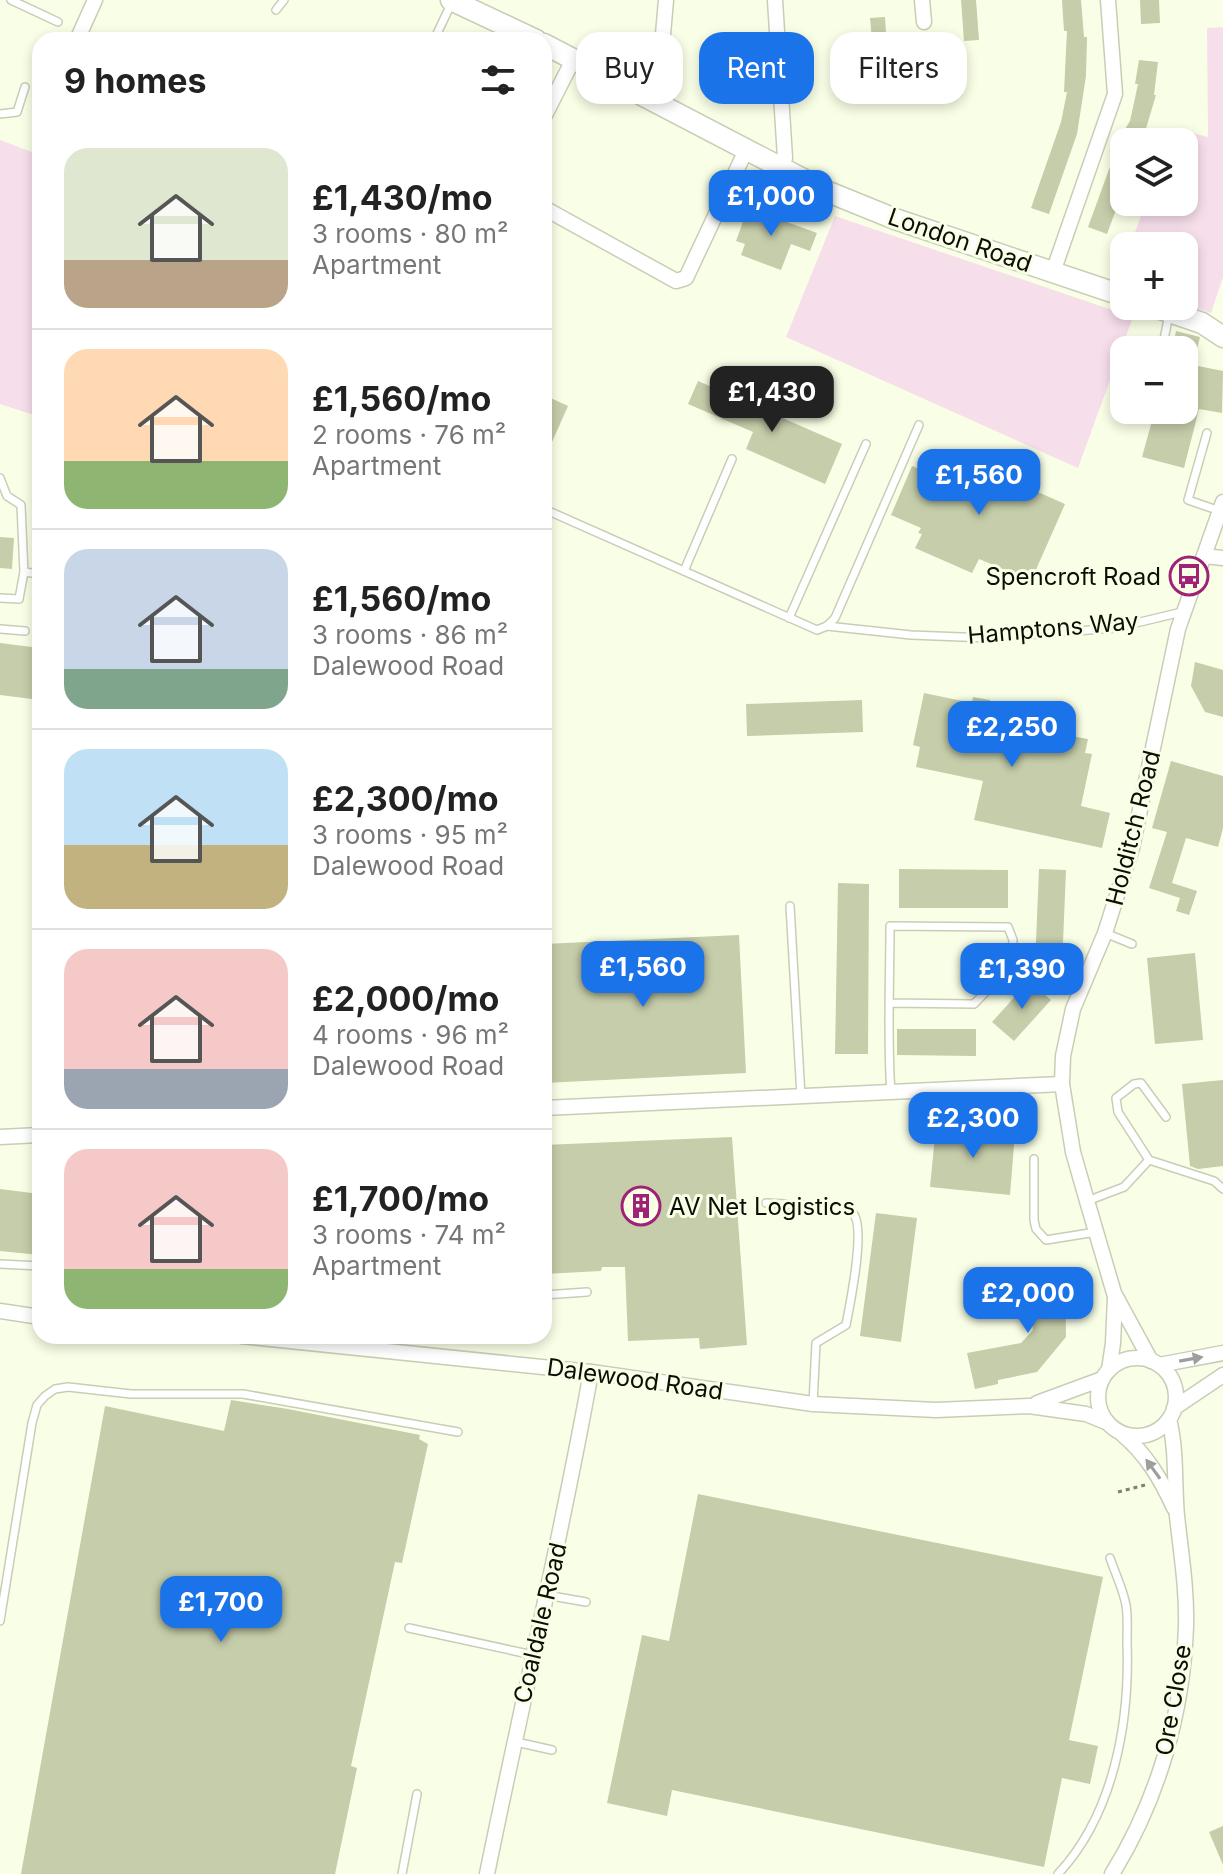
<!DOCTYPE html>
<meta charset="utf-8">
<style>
body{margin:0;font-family:Inter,sans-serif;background:#f6f6f6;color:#222;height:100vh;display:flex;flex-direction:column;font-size:30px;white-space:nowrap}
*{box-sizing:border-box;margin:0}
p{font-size:26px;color:#767676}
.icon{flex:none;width:44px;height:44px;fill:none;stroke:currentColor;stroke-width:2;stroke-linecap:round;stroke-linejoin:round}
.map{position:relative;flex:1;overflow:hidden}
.details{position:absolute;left:32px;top:32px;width:520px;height:1312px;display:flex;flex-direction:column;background:#fff;border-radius:24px;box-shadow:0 4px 12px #0003}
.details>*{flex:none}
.banner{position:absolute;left:576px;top:32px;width:526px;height:72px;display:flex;gap:16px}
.fabs{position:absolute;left:1110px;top:128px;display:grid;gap:16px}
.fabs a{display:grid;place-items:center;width:88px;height:88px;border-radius:16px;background:#fff;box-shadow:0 4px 12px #0003;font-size:40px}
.price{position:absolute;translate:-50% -68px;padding:0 18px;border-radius:16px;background:#1a73e8;color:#fff;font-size:26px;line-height:52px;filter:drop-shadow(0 2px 4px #0008)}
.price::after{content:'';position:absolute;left:50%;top:48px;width:24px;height:18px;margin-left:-12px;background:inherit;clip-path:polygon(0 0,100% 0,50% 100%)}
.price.on{background:#222;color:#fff}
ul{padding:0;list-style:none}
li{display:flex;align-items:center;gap:24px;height:200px;padding:0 32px}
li+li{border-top:2px solid #e0e0e0}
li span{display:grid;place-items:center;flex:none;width:224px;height:160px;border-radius:24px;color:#555}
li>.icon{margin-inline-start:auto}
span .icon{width:96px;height:96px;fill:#fffc;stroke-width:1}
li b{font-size:34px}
h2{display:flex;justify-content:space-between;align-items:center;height:96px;padding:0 32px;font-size:34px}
.chip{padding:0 28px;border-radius:24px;background:#fff;box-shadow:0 4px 12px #0003;font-size:28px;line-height:72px}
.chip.on{background:#1a73e8;color:#fff}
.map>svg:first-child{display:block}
.green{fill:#f7deeb}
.building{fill:#c5cdaa}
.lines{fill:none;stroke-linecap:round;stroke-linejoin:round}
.lane-casing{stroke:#c8ceb6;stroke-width:10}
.street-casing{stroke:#c8ceb6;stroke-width:17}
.secondary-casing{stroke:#c8ceb6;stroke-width:23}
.path{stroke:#7d8171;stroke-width:3;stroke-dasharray:4 4;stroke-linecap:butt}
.lane{stroke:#fff;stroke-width:7}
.street{stroke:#fff;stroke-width:14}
.secondary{stroke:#fff;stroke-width:20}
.oneway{fill:#9e9f9b}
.labels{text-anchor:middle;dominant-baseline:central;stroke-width:6;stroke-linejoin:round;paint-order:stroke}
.street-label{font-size:24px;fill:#0c0e06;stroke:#f9ffe6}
.poi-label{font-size:24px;fill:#0c0e06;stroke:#f9ffe6;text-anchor:end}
</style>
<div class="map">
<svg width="1223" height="1874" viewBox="0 0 1223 1874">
<rect width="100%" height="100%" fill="#f9ffe6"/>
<g class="green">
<polygon points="1223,27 1223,277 1211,313 1184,304 1184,246 1130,246 1146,202 1184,202 1184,142 1168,142 1173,128 1208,137 1207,28"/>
<polygon points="0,140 40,155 40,417 0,404"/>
<polygon points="835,216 1133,317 1078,468 786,337"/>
</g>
<g class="building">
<polygon points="961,0 976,0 979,40 964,41"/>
<polygon points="1062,0 1081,0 1084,37 1087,37 1086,76 1077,134 1049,214 1031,208 1061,122 1067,92 1064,92 1067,31 1064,31"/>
<polygon points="1140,0 1159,0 1160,23 1141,24"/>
<polygon points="885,17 887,50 873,51 870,18"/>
<polygon points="1139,60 1158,62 1154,95 1156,95 1142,142 1124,142 1124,188 1107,234 1088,227 1122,134 1130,121 1138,84 1135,84"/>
<polygon points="962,61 963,75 889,82 888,68"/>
<polygon points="748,208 817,233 810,251 791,244 781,270 741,255 745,244 736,241"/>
<polygon points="1176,331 1200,337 1193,365 1223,371 1222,413 1199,409 1184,468 1142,457 1155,410 1184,410 1184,350 1173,346"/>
<polygon points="698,381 842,444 825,484 746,449 753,432 688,404"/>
<polygon points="544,395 568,406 544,460"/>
<polygon points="952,455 988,470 995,455 1007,460 1000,475 1065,504 1031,581 979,559 972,573 915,548 922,534 918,533 921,528 891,515 912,466 942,478"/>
<polygon points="0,537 14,538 12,569 0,568"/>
<polygon points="0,643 40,648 40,700 0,695"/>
<polygon points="1195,662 1223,670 1223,717 1205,712 1191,686"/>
<polygon points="924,693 972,703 973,697 990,700 987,716 1072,734 1071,736 1088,739 1085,753 1092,754 1081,806 1110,813 1102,848 974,820 983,781 916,767 920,747 913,745"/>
<polygon points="862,700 863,732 747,736 746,704"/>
<polygon points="1171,761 1223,776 1223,828 1218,847 1186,838 1172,883 1197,891 1189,915 1176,911 1180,898 1149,888 1167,832 1152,828"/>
<polygon points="899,869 1008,870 1008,908 899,908"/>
<polygon points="1039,869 1066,870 1062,967 1035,966"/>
<polygon points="838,883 869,884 868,1054 835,1054"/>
<polygon points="739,935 746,1073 544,1083 544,944"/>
<polygon points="1195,953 1203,1040 1155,1044 1147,958"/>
<polygon points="1029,981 1051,1000 1014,1041 992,1022"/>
<polygon points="897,1029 976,1029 976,1056 897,1055"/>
<polygon points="1223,1080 1223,1166 1198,1169 1190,1166 1182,1084"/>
<polygon points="936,1126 1015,1133 1010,1195 930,1187"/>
<polygon points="732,1137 747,1345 700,1349 699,1338 628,1341 625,1267 602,1267 601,1271 544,1274 544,1145"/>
<polygon points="0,1189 40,1194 40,1255 0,1251"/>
<polygon points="876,1213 917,1218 901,1342 860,1336"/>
<polygon points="1065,1270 1066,1337 1037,1372 998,1380 998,1384 975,1389 967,1353 1021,1343 1033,1330 1028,1272"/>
<polygon points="231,1400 288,1409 420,1435 419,1439 428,1444 402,1563 395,1562 351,1766 357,1768 335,1874 21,1874 105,1406 224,1431"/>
<polygon points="698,1494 1103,1577 1069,1740 1098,1746 1090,1784 1062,1778 1044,1867 672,1790 667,1816 607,1803 642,1635 669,1641"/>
<polygon points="1223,1826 1223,1865 1209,1832"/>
</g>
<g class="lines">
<g class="lane-casing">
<g id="lane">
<polyline points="11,0 58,22"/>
<polyline points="276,10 284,0"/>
<polyline points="434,40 452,2"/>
<polyline points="0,114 17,112 25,87"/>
<polyline points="1162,350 1169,314"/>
<polyline points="1207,433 1188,500 1220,511"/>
<polyline points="0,478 7,496 21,505 24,572 19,599 0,598"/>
<polyline points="544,509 817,630 827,626 835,618 919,425"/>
<polyline points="684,571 732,459"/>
<polyline points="24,572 40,574"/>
<polyline points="789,618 866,444"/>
<polyline points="827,626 911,635 987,638 1115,628 1182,612"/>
<polyline points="0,629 25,631"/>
<polyline points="790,906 801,1096"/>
<polyline points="1105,933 1132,944"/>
<path d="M890,1003L974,1004L1011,966L1013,940L1008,927L890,926C890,981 887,1038 891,1093"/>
<polyline points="1166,1117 1141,1083 1134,1084 1116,1098 1118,1112 1149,1160 1214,1181 1223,1189"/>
<polyline points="1034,1159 1034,1220 1036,1229 1046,1240 1096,1232"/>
<polyline points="1087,1201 1124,1187 1149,1160"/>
<path d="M766,1203L842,1207C845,1208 851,1211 853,1213C866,1228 850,1304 846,1325L816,1343L813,1404"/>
<polyline points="0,1264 40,1266"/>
<polyline points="544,1295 587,1292"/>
<polyline points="546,1595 586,1602"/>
<polyline points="0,1621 32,1423 37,1405 45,1396 55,1389 68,1387 131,1394 243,1394 458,1432"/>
<polyline points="409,1628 533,1655"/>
<polyline points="516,1742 552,1750"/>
<polyline points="402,1874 417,1794"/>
<path d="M1058,1874C1114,1814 1130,1722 1127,1642C1127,1630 1128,1617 1126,1605C1123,1589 1115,1573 1110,1558"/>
</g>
</g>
<g class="street-casing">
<g id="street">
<polyline points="775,0 785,158 780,167"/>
<polyline points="922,0 924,22"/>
<polyline points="77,40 95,0"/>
<polyline points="654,102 658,92 666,0"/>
<polyline points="544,117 574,58"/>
<polyline points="544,208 676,281 686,278 746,150"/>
<polyline points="1053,272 1115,94 1108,0"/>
<polyline points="1204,556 1223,558"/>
<polyline points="544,1108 1062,1084"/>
<polyline points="0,1137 40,1135"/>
<polyline points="0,1311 40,1317"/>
<polyline points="241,1336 591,1372 813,1404 936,1410 1029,1406 1086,1414 1108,1423"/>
<circle cx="1137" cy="1397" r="39"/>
<polyline points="1151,1361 1114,1293 1087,1201 1073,1152 1062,1084 1063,1056 1073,1009 1105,933 1132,848 1178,629 1223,502"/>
<polyline points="1159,1365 1223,1353"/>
<polyline points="1109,1370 1113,1343 1115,1297"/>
<polyline points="1037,1403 1102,1379"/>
<polyline points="1174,1408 1223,1375"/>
<path d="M1122,1434C1146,1454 1161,1479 1174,1508"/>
<path d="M487,1874C521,1706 561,1540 591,1372"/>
<path d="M1112,1874C1158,1800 1183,1713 1186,1626C1187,1589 1181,1553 1177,1516C1174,1483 1177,1451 1169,1419"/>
</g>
</g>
<g class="secondary-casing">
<g id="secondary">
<polyline points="451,0 536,40"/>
<polyline points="544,44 826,191 895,219 1124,296"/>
<polyline points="1152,306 1202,323 1223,337"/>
</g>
</g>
<polyline class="path" points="1118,1492 1145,1485"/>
<use href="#lane" class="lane"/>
<use href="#street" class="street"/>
<use href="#secondary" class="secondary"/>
</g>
<defs><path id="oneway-solid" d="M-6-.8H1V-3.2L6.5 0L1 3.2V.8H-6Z" transform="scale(2)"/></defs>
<g class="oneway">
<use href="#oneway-solid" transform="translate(1191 1359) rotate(-10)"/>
<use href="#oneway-solid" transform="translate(1153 1469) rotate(-126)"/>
</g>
<defs>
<g id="bus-ring" transform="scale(2)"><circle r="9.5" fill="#f9ffe6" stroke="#9f2277" stroke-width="1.5"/><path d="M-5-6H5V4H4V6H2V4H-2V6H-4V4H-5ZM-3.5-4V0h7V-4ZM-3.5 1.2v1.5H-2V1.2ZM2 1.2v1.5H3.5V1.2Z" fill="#9f2277"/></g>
<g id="building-ring" transform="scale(2)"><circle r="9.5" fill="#f9ffe6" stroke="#9f2277" stroke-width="1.5"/><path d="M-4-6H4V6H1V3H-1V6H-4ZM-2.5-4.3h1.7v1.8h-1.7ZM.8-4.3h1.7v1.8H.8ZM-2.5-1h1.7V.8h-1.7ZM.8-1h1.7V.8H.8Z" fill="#9f2277"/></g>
</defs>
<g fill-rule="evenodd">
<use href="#bus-ring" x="1189" y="576"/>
<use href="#building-ring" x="641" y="1206"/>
</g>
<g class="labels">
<g class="street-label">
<text transform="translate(960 240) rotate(19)">London Road</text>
<text transform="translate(1053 628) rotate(-5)">Hamptons Way</text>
<text transform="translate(1133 828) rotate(-76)">Holditch Road</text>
<text transform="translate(635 1379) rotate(8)">Dalewood Road</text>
<text transform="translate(540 1623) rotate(-77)">Coaldale Road</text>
<text transform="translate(1173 1700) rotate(-80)">Ore Close</text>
</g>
<g class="poi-label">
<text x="1161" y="576">Spencroft Road</text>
<text x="669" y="1206" text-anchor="start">AV Net Logistics</text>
</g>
</g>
</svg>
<div class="fabs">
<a><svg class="icon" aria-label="layers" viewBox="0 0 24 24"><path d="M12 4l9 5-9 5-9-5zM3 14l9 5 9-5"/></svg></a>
<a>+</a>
<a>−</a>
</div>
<b class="price" style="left:771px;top:238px">£1,000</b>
<b class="price on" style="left:772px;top:434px">£1,430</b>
<b class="price" style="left:979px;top:517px">£1,560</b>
<b class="price" style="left:1012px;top:769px">£2,250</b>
<b class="price" style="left:643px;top:1009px">£1,560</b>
<b class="price" style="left:1022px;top:1011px">£1,390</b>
<b class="price" style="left:973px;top:1160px">£2,300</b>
<b class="price" style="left:1028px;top:1335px">£2,000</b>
<b class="price" style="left:221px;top:1644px">£1,700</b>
<div class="banner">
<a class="chip">Buy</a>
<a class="chip on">Rent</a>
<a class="chip">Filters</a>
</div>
<section class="details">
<h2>9 homes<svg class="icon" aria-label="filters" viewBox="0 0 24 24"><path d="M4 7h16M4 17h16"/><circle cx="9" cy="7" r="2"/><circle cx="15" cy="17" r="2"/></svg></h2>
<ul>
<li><span style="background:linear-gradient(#dfe7d0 70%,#b9a48a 0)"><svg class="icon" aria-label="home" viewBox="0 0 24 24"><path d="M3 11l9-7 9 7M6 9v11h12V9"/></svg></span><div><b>£1,430/mo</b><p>3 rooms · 80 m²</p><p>Apartment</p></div></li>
<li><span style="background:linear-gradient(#ffd9b3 70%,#8fb573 0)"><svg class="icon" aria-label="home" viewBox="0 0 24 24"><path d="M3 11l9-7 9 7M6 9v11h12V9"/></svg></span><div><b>£1,560/mo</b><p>2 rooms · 76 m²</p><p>Apartment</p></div></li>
<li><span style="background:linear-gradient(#c9d6e8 75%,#7fa58c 0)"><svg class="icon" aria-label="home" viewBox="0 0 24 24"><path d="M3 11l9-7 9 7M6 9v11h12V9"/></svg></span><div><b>£1,560/mo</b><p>3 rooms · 86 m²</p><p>Dalewood Road</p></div></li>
<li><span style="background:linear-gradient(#bfe0f5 60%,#c2b280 0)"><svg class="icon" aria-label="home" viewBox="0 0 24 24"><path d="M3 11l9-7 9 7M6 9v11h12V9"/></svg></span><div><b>£2,300/mo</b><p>3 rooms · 95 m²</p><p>Dalewood Road</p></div></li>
<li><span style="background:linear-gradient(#f6c9c9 75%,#9aa5b1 0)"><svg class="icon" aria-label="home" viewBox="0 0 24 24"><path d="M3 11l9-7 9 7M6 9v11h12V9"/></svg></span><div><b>£2,000/mo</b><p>4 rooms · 96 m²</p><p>Dalewood Road</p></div></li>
<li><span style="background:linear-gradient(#f6c9c9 75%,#8fb573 0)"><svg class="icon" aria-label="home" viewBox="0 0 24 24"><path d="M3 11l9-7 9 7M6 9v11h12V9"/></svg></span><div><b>£1,700/mo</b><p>3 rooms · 74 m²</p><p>Apartment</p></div></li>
</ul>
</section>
</div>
